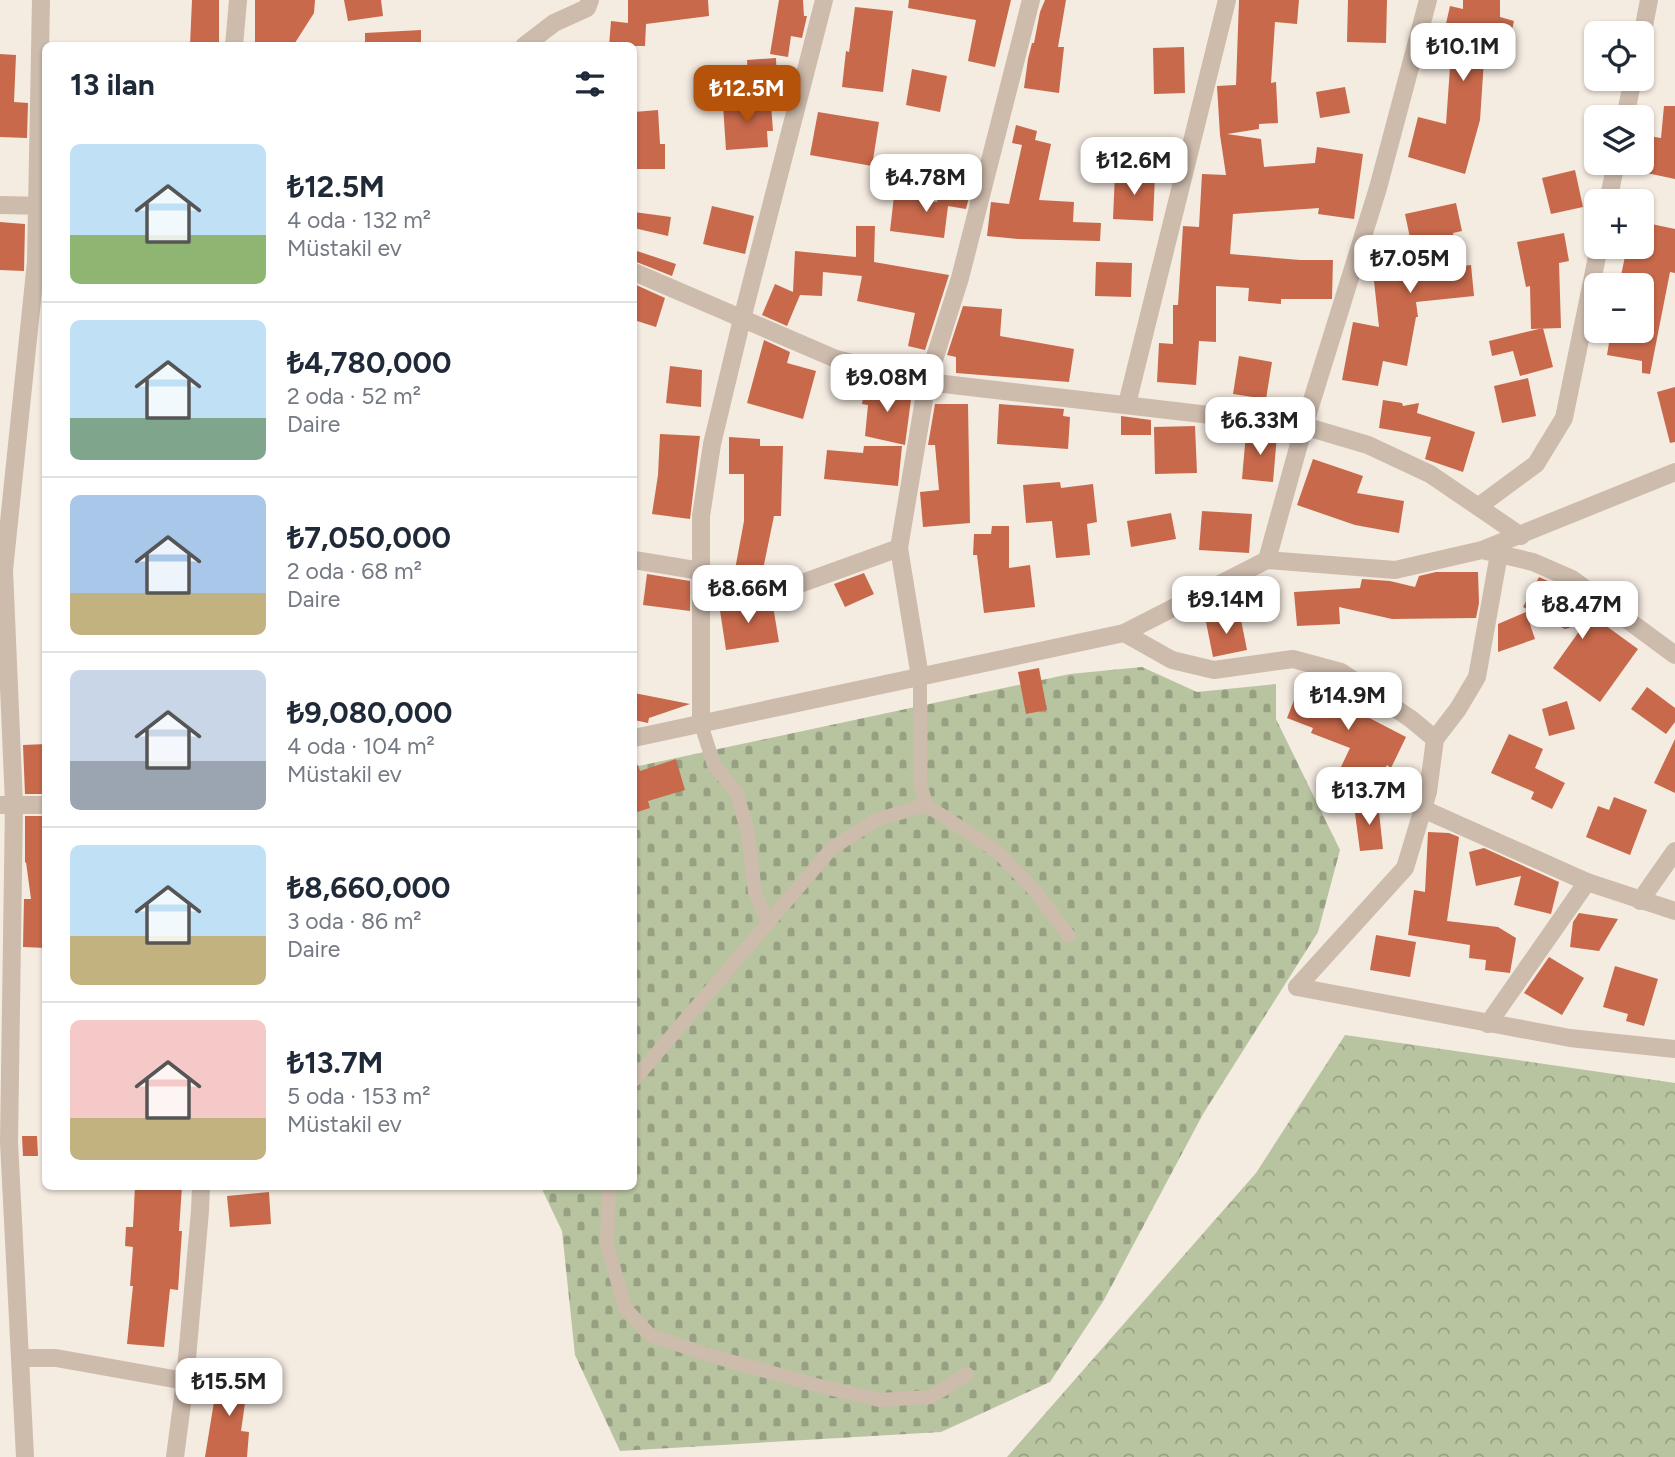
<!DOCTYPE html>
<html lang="tr">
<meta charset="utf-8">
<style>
body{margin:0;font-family:Figtree,sans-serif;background:#f2f2f3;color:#1f2937;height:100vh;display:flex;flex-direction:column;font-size:26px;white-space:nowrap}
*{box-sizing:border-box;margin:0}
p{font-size:23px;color:#747a83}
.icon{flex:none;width:38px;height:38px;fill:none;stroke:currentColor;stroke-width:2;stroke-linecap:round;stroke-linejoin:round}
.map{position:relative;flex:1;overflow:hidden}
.side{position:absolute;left:42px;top:42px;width:595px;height:1148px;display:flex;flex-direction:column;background:#fff;border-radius:10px;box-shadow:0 2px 5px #0004}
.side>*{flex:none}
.buttons{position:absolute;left:1584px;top:21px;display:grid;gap:14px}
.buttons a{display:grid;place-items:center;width:70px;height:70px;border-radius:10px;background:#fff;box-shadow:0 2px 5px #0004;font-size:35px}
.price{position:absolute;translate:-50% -60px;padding:0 16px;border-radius:14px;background:#fff;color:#222;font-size:23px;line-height:46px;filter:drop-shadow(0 2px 4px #0008)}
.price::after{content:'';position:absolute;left:50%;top:42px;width:21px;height:16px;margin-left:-10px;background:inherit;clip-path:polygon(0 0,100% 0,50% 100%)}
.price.active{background:#b45309;color:#fff}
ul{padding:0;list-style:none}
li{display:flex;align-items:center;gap:21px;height:175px;padding:0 28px}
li+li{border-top:2px solid #e0e1e3}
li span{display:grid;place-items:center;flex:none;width:196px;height:140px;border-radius:10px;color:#555}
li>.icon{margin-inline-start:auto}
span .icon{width:84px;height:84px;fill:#fffc;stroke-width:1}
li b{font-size:30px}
h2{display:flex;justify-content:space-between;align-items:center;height:84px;padding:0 28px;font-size:30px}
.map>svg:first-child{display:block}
.forest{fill:url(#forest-crowns)}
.cemetery{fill:url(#cemetery-stones)}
.building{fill:#c8694b}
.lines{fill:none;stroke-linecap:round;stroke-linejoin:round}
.pedestrian{stroke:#cdbbac;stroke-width:14}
.minor{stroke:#cdbbac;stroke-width:18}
.tertiary{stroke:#cdbbac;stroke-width:18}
</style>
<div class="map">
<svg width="1675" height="1457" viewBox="0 0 1675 1457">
<defs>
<pattern id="forest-crowns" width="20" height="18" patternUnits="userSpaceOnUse" patternTransform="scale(1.75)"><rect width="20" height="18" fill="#b8c4a0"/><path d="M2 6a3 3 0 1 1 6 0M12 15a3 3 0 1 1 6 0" fill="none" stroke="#97a083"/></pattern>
<pattern id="cemetery-stones" width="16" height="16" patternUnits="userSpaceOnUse" patternTransform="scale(1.75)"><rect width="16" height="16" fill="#b8c4a0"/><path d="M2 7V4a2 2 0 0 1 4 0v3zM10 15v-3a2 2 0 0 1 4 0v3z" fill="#97a083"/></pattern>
</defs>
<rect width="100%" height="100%" fill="#f4ebe1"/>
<polygon class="forest" points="1345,1035 1675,1083 1675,1457 1007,1457 1256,1173"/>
<polygon class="cemetery" points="1142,667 1197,692 1276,684 1276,719 1340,850 1318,932 1203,1114 1104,1300 1050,1382 941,1432 620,1451 575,1355 562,1231 541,1187 634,1186 634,767 1070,674"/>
<g class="building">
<polygon points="192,0 219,0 219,46 190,46"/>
<polygon points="255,0 315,0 314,13 293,46 255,46"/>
<polygon points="344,0 381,0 383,16 348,21"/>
<polygon points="628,0 708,0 709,16 646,24 645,46 609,46 611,21 628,23"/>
<polygon points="779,0 803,0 804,16 807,16 802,38 791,36 788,57 770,54"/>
<polygon points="909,0 1011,0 995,67 968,61 976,20 908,8"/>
<polygon points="1045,0 1066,0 1058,47 1064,47 1059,93 1024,88 1028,59 1032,43 1034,43 1040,12"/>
<polygon points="1239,0 1299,0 1297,24 1275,22 1271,83 1276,82 1278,123 1259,124 1259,129 1227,134 1261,139 1264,167 1315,163 1317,147 1363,154 1354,219 1318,214 1319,208 1233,214 1230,254 1300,260 1333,260 1332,299 1281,299 1281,304 1248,301 1249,288 1216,286 1216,342 1199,341 1196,385 1157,382 1159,343 1173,344 1173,305 1178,305 1183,226 1199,227 1202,174 1226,175 1220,135 1217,86 1236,85"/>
<polygon points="1348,0 1387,0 1386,43 1347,42"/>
<polygon points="1463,0 1500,0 1500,17 1514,21 1504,65 1484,60 1480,120 1465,174 1408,157 1418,117 1446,124 1451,53 1440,50 1450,6 1463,9"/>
<polygon points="855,7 893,11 883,92 842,87 846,51 849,52"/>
<polygon points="421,30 421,46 365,46 365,33"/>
<polygon points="1184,47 1185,93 1154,94 1153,48"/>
<polygon points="0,54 16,55 14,102 28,103 27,138 0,137"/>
<polygon points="776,58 777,81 748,78 747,60"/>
<polygon points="912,69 947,76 940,112 906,105"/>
<polygon points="1345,87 1350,113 1320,118 1316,92"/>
<polygon points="750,100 771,104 773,131 767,131 768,147 726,150 723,105 750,104"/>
<polygon points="1664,106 1675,106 1675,179 1642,172 1649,136 1661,138"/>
<polygon points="658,110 660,144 665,144 665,169 634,169 634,112"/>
<polygon points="818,112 879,122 872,166 810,155"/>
<polygon points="1016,125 1037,131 1035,140 1051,144 1039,200 1074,202 1073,222 1101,223 1100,241 1018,239 987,236 991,202 1009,204 1022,145 1012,143"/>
<polygon points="1575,170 1583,207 1551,214 1542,178"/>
<polygon points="1115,173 1155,175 1153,221 1113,219"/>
<polygon points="939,189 970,193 966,209 948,206 944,238 890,231 894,196 937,202"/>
<polygon points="1456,203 1462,231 1453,233 1460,266 1471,265 1474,296 1416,302 1418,317 1416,317 1407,366 1383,361 1378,386 1342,380 1353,322 1379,327 1374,281 1418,276 1405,214"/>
<polygon points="712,206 754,216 745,254 703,244"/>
<polygon points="634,212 671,217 668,236 634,228"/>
<polygon points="0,222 25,224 24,271 0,270"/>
<polygon points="1642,222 1675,229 1675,273 1670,272 1650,374 1642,373 1642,361 1607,355 1611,331 1642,331 1642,285 1619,285 1627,247 1642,247"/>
<polygon points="856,226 875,226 874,262 949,275 925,350 908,346 915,313 857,301 862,276 823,272 822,296 800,295 787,326 762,315 775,284 793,292 795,251 856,257"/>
<polygon points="1564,233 1569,261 1559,263 1561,328 1531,329 1530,286 1526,287 1517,242"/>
<polygon points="634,250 676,264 672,276 634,261"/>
<polygon points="1096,262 1132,263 1131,297 1095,296"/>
<polygon points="634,284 665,298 656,327 634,320"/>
<polygon points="963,306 1002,309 1000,336 1074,349 1069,382 956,373 956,357 947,355"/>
<polygon points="1543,328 1553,367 1520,376 1513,351 1492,356 1489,341"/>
<polygon points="764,340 790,352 787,363 816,371 803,419 747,403"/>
<polygon points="1239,356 1272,362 1266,399 1233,394"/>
<polygon points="670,366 702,370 701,407 666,403"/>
<polygon points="1528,378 1536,416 1502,423 1494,386"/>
<polygon points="865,386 912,392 905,445 865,436 868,405 862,404"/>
<polygon points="1675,387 1675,442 1670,443 1657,392"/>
<polygon points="1383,400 1402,403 1403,406 1419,403 1417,413 1475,432 1463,472 1425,459 1431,437 1379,428"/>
<polygon points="935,404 968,404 970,523 923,527 920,492 939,490 935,445 928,445"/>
<polygon points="999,404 1064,409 1063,416 1070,417 1068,449 997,444"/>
<polygon points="1121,416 1151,420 1151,435 1121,435"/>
<polygon points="1195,426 1197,473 1155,474 1154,427"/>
<polygon points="1246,433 1277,435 1273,482 1242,479"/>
<polygon points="660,434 700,436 690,519 652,514 658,475"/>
<polygon points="729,437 760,439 760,446 783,446 781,516 774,516 760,584 750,584 734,575 744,521 744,474 729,474"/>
<polygon points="864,446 902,446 898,486 824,479 827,450 863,453"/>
<polygon points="1313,459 1363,476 1357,493 1404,501 1399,533 1355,525 1297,505"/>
<polygon points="1060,482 1061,488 1093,484 1097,522 1087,524 1090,555 1056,558 1052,521 1026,523 1023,485"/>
<polygon points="1202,511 1252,514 1249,553 1199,550"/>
<polygon points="1171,513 1176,539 1131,547 1127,521"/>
<polygon points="992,526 1009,526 1009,568 1030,565 1035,607 984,613 977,555 973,555 974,534 991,534"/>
<polygon points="1436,572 1478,572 1479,603 1476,618 1392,619 1339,607 1340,624 1297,626 1294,592 1360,588 1362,579 1390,581 1415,587 1419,576"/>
<polygon points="864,573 874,594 845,607 834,584"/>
<polygon points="647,574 690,581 690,611 643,605"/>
<polygon points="1539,577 1571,592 1569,599 1638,649 1600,702 1553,668 1585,623 1565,629 1523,607"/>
<polygon points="729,598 746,606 773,606 779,642 726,650 719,604 728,603"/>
<polygon points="1526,612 1535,639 1498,652 1498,624"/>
<polygon points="1240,615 1247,650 1213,657 1206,622"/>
<polygon points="1039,668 1047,710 1026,714 1018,672"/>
<polygon points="1302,680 1356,701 1352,709 1406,737 1391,768 1387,765 1374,790 1339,771 1350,748 1311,733 1313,728 1287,718"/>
<polygon points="1647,687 1675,708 1675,722 1666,734 1631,709"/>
<polygon points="634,693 690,704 649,718 648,723 634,720"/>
<polygon points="1567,701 1575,729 1549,736 1542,709"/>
<polygon points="1509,734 1543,749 1535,768 1565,783 1552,809 1531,799 1534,792 1491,773"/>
<polygon points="1675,739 1675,793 1654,783"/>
<polygon points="46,744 46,794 25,794 23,745"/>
<polygon points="676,759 685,790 648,801 650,808 634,813 634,766 638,765 640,771"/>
<polygon points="1614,797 1647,810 1630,855 1586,837 1598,806 1609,810"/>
<polygon points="1378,803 1383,849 1360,851 1354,806"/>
<polygon points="25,816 46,816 46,948 23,947 24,899 31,899 26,862 25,863"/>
<polygon points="1428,832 1449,833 1459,837 1447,921 1498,927 1516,938 1510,973 1485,970 1486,960 1469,958 1470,945 1408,935 1414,890 1425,892"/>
<polygon points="1484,848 1559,882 1551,914 1514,905 1521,876 1476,886 1469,852"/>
<polygon points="1579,913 1618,919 1599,951 1570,947 1573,922"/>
<polygon points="1376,935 1416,942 1410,977 1370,970"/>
<polygon points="1549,957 1584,978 1562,1015 1524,993"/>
<polygon points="1615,966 1658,979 1644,1026 1626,1021 1628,1014 1603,1007"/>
<polygon points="22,1136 37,1136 38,1156 23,1156"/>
<polygon points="135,1186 182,1186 179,1231 182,1231 178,1290 170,1289 164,1347 127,1344 133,1286 130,1286 133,1247 125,1246 126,1227 133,1227"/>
<polygon points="269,1192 271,1224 230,1227 227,1196"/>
<polygon points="219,1371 249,1375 241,1431 249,1432 247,1457 205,1457"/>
</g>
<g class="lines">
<g class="pedestrian">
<polyline points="920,677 920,782 926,805 998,852 1034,890 1069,936"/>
<polyline points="701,724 714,765 737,793 748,834 755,892 768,923"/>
<polyline points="634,1080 832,848 876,820 926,805"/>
<polyline points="609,1186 607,1244 625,1308 650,1335 708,1355 812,1384 879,1400 931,1397 967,1374"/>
</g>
<g class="minor">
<polyline points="1642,36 1649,0"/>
<polyline points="524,46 554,23 587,8 590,0"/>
<polyline points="1625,117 1633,79"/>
<polyline points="1608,201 1616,163"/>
<polyline points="0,205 45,206"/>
<polyline points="634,272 836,359 927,382 1304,426 1368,445 1430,474 1521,536"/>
<polyline points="1127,404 1227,0"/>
<polyline points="1479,506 1536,464 1564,418 1599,247"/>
<polyline points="1482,550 1675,472"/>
<polyline points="634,560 701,571 747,595 769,595 899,548"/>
<polyline points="1124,633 1172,660 1214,670 1293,659 1341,672 1411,719 1435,739"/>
<polyline points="920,677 899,548 927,382 960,278 1031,0"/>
<polyline points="701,724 701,516 712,444 742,319 824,0"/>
<polyline points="0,805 46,805"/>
<polyline points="1423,809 1587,882 1675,911"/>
<polyline points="1640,901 1675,851"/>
<polyline points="1297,987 1405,868 1428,792 1435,739 1458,709 1477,677 1499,554"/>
<polyline points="1297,987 1570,1038 1675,1049"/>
<polyline points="1488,1024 1587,882"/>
<polyline points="20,1358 56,1358 185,1381"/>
<polyline points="25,1457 9,1142 14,804 4,570 36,262 41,0"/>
</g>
<g class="tertiary">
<polyline points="234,46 238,0"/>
<polyline points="1267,560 1304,426 1378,188 1428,0"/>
<polyline points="634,738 1124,633 1267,560 1395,570 1482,550 1533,562 1572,579 1675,655"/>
<polyline points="175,1457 185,1381 200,1211 201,1186"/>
</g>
</g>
</svg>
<div class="buttons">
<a><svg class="icon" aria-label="locate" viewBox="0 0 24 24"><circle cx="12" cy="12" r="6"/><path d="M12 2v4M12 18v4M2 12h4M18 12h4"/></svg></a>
<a><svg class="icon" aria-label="layers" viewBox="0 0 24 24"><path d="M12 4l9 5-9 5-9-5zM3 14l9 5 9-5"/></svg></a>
<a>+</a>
<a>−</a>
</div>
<b class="price" style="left:1463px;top:83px">₺10.1M</b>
<b class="price active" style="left:747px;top:125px">₺12.5M</b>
<b class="price" style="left:1134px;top:197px">₺12.6M</b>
<b class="price" style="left:926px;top:214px">₺4.78M</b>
<b class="price" style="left:1410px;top:295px">₺7.05M</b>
<b class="price" style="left:887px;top:414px">₺9.08M</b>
<b class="price" style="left:1260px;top:457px">₺6.33M</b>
<b class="price" style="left:748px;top:625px">₺8.66M</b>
<b class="price" style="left:1226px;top:636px">₺9.14M</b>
<b class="price" style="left:1582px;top:641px">₺8.47M</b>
<b class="price" style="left:1348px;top:732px">₺14.9M</b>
<b class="price" style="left:1369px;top:827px">₺13.7M</b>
<b class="price" style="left:229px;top:1418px">₺15.5M</b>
<section class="side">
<h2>13 ilan<svg class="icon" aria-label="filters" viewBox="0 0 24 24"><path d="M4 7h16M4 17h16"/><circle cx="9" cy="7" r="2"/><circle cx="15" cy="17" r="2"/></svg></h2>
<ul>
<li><span style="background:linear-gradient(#bfe0f5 65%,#8fb573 0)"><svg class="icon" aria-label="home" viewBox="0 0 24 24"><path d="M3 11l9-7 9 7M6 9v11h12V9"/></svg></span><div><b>₺12.5M</b><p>4 oda · 132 m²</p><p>Müstakil ev</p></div></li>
<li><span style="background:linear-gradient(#bfe0f5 70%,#7fa58c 0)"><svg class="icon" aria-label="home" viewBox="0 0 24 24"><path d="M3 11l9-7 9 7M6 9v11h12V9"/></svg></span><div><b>₺4,780,000</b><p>2 oda · 52 m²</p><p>Daire</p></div></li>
<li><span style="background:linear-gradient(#a9c7e8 70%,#c2b280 0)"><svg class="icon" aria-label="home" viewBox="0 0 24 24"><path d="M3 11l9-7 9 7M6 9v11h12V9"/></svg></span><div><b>₺7,050,000</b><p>2 oda · 68 m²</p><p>Daire</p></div></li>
<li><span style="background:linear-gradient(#c9d6e8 65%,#9aa5b1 0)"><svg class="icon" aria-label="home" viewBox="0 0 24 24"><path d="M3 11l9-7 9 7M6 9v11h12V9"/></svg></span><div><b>₺9,080,000</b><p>4 oda · 104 m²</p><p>Müstakil ev</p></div></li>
<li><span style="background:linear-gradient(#bfe0f5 65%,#c2b280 0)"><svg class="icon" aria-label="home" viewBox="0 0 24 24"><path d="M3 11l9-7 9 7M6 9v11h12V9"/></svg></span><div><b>₺8,660,000</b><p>3 oda · 86 m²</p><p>Daire</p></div></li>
<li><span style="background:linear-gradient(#f6c9c9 70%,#c2b280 0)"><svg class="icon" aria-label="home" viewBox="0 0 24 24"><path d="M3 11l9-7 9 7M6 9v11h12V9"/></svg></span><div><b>₺13.7M</b><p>5 oda · 153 m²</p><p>Müstakil ev</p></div></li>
</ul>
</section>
</div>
